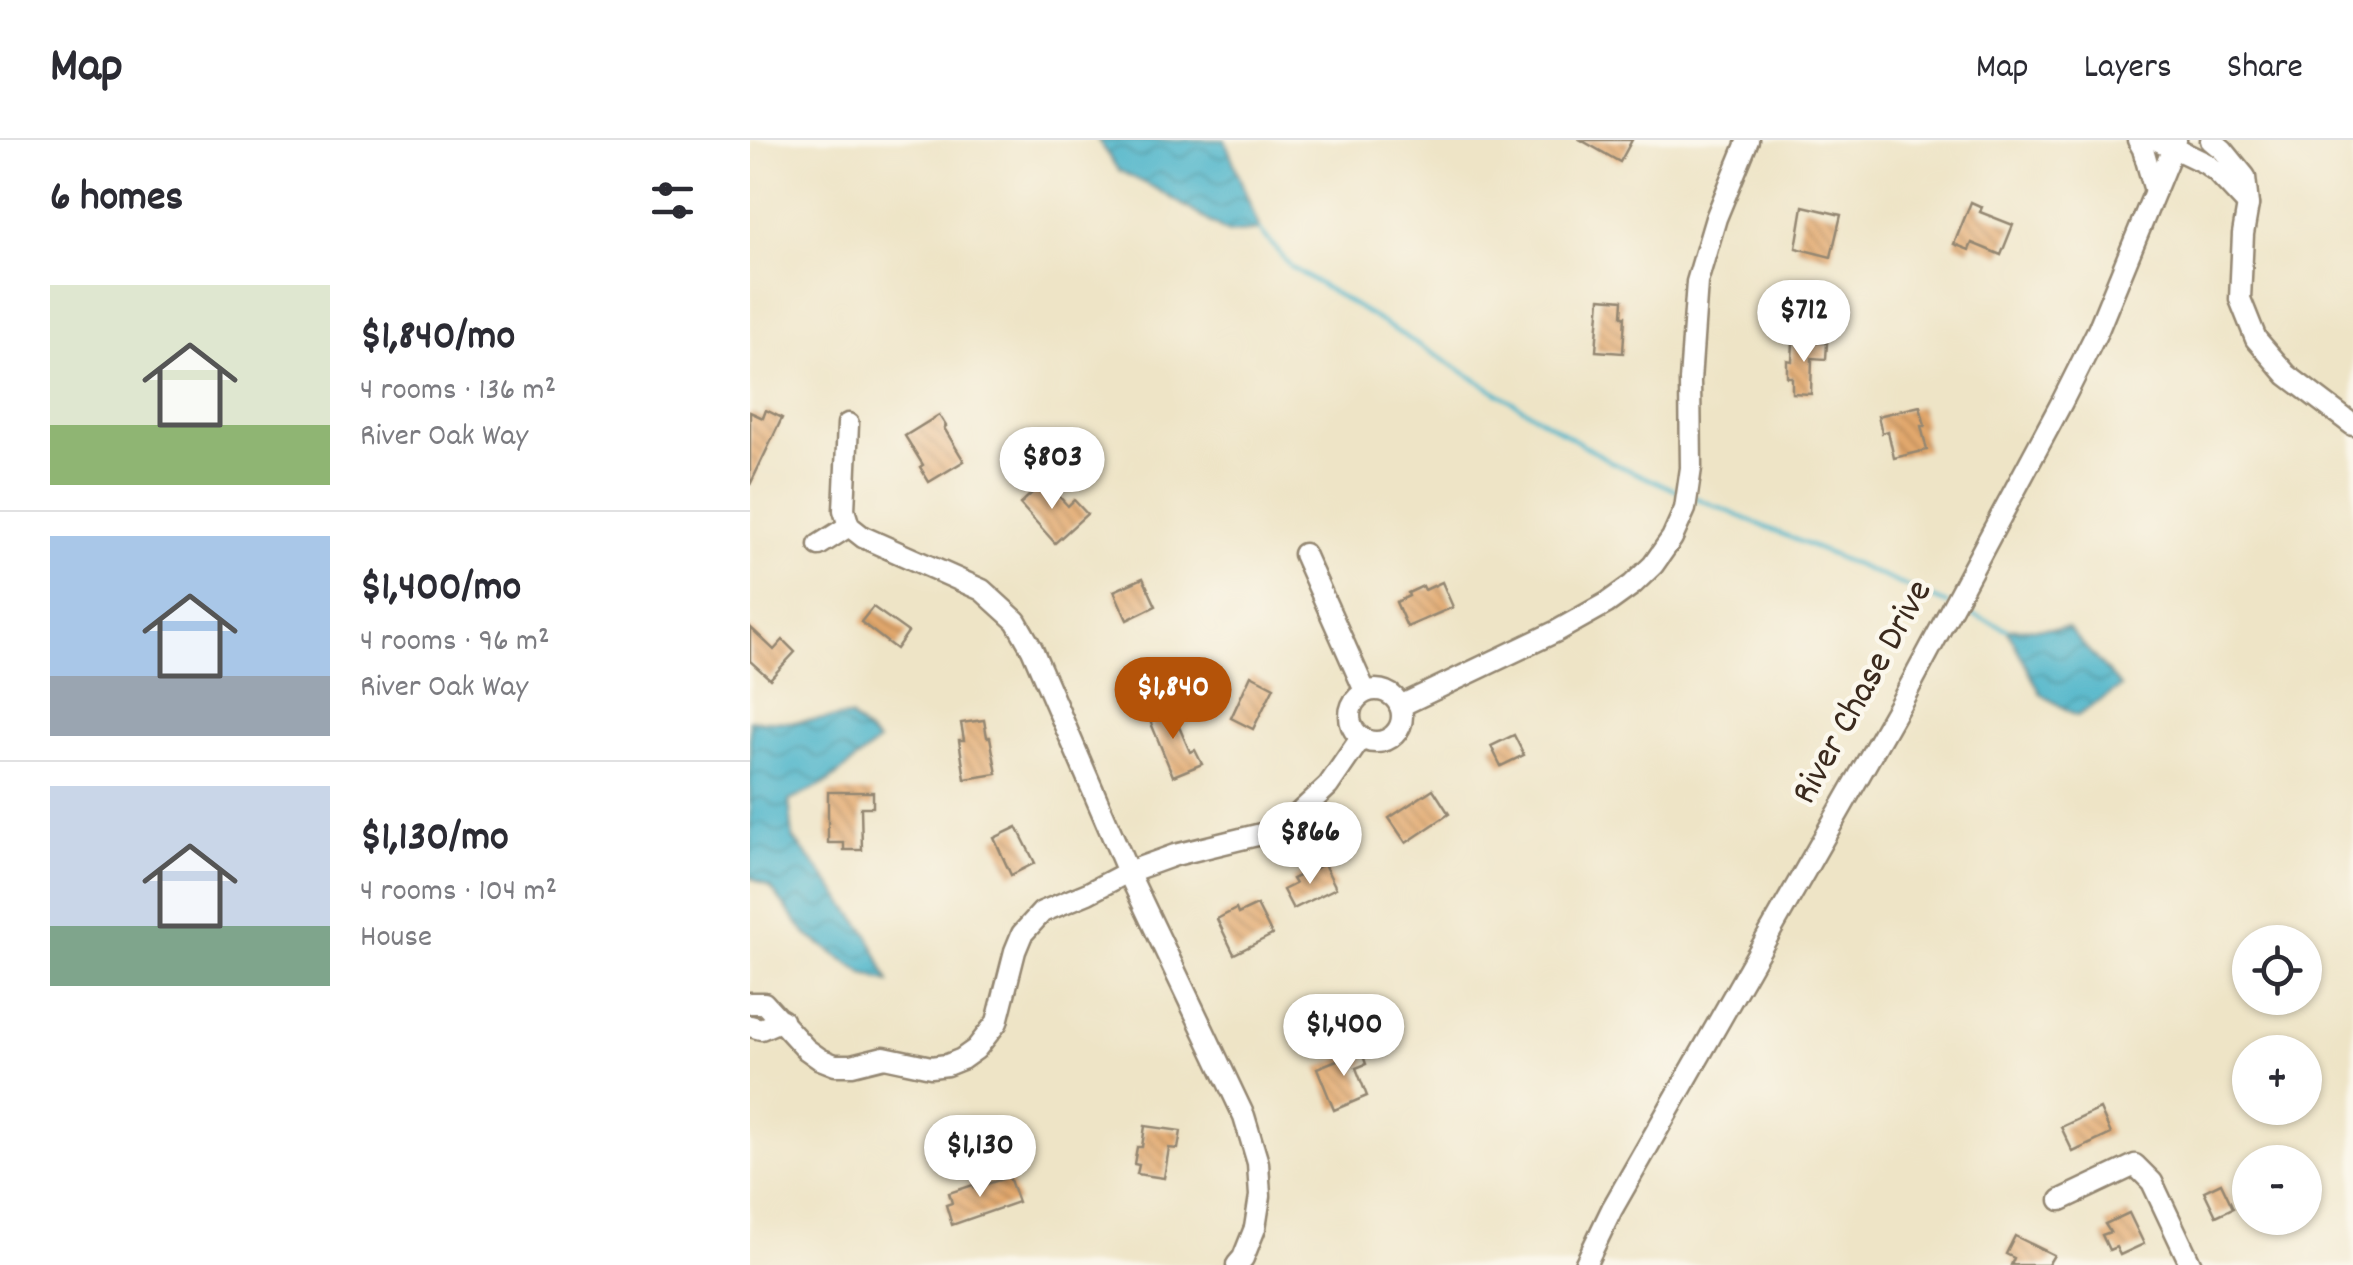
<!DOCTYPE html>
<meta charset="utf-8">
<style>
body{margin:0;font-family:Dekko,sans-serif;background:#f2f2f3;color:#2b2b33;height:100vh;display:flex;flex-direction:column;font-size:38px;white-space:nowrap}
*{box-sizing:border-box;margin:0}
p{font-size:32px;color:#7c7c81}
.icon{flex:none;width:55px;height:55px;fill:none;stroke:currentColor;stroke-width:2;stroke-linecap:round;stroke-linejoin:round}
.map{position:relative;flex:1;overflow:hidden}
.details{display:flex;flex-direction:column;background:#fff;width:750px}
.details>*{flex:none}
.fabs{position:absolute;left:1482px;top:785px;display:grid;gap:20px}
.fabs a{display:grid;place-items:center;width:90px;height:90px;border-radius:50%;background:#fff;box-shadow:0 2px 8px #0004;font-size:50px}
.price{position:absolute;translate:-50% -85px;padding:0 22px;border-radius:35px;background:#fff;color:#222;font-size:32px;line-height:65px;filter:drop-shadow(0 2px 5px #0008)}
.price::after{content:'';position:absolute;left:50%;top:60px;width:30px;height:22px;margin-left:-15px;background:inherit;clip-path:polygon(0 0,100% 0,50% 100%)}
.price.on{background:#b45309;color:#fff}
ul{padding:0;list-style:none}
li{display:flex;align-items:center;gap:30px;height:250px;padding:0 50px}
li+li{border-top:2px solid #e1e1e2}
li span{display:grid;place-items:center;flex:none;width:280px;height:200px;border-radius:0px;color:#555}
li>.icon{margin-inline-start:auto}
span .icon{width:120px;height:120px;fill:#fffc;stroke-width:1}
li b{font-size:42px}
h2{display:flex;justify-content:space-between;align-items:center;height:120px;padding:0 50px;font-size:42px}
header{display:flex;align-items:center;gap:60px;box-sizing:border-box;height:140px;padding:0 50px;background:#fff;border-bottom:2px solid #e1e1e2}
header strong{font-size:48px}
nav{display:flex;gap:55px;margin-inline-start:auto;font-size:35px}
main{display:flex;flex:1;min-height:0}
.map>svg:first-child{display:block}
.water{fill:url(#water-waves);stroke:#436f74;stroke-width:2.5}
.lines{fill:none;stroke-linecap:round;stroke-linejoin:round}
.stream{stroke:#4bb4c9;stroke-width:4}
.building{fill:url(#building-back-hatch)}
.minor-casing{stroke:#948772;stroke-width:25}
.minor{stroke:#fff;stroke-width:20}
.labels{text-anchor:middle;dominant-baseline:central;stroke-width:9;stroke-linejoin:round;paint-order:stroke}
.street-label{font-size:38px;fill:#3b2a1e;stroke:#fbf7ec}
</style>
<header>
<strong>Map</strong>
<nav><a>Map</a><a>Layers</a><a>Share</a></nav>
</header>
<main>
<section class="details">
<h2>6 homes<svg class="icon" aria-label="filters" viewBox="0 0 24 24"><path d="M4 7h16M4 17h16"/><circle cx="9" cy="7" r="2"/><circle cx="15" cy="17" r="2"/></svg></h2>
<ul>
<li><span style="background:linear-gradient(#dfe7d0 70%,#8fb573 0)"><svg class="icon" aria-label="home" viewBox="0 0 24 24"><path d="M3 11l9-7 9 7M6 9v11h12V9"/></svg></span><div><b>$1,840/mo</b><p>4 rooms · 136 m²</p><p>River Oak Way</p></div></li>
<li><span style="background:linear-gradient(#a9c7e8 70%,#9aa5b1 0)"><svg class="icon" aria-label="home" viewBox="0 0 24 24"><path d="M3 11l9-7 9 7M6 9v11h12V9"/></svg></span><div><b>$1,400/mo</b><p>4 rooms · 96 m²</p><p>River Oak Way</p></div></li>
<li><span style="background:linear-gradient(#c9d6e8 70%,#7fa58c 0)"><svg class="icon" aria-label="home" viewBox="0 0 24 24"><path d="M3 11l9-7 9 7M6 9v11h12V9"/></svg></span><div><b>$1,130/mo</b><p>4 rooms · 104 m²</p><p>House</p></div></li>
</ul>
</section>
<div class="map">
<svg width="1603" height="1125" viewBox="0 0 1603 1125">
<defs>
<pattern id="water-waves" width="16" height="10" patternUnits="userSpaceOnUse" patternTransform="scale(2.5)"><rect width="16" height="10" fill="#4bb4c9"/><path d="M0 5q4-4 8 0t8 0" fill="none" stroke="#4093a3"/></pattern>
<pattern id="building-back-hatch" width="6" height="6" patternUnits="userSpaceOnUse" patternTransform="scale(2.5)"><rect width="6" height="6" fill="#e2a86d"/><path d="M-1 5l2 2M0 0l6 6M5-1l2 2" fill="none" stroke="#b88959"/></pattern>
</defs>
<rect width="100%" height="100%" fill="#fbf7ec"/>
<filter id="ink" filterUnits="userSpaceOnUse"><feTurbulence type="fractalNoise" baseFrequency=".01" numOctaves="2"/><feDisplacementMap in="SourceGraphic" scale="20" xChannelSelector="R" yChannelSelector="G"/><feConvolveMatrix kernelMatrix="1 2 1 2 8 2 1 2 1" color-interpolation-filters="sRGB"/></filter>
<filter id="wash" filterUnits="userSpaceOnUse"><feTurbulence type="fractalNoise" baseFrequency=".0048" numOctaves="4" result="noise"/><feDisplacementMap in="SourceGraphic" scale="40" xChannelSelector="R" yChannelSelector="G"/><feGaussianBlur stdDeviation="2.25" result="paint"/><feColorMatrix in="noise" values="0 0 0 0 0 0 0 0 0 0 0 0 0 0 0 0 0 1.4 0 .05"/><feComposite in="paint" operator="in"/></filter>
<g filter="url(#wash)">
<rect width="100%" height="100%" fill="#eee4c6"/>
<g class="water">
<polygon points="348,0 475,0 510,90 478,93 407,49 368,30"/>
<polygon points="1318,488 1371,547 1327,576 1291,554 1257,489"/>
<polygon points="100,577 128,602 79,642 39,661 43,698 71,732 119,796 139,842 114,834 56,794 21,748 0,737 0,580 40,582"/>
</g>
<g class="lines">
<g class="stream">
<polyline points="510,90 541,127 863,323 930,352"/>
<polyline points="944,357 1198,464"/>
<polyline points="1211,470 1257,489"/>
</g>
</g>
<g id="blocks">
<g class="building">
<polygon points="831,0 882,0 870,22"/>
<polygon points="1221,62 1232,67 1230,72 1263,85 1251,115 1222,103 1219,110 1204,104"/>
<polygon points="1053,66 1091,75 1081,117 1046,108"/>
<polygon points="850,158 873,160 872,176 875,176 873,213 846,211"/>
<polygon points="1043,202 1077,203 1076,219 1062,218 1061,254 1042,253 1042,237 1037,237 1037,220 1042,221"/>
<polygon points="1170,266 1175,286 1171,286 1177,310 1144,318 1138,291 1132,293 1128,276"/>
<polygon points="16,270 32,278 0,345 0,272 13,278"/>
<polygon points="189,275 196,286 194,288 214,321 179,342 170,327 173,325 155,296"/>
<polygon points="295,341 318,366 324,360 337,374 305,403 270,364"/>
<polygon points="393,438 406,466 377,480 364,451"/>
<polygon points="692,442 703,467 657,487 646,462 659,456 658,453 673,446 675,450"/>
<polygon points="123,467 158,492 146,509 111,482"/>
<polygon points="0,487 24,510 33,500 45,512 20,539 0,521"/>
<polygon points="501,535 524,547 503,589 481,578"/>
<polygon points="420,566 440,612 445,610 452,624 423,636 398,576"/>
<polygon points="234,580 237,597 240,597 247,634 215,639 209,600 214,600 211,583"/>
<polygon points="764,595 774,615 751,626 741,606"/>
<polygon points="683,649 699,674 656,703 639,678"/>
<polygon points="78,652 123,652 123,667 111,667 112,710 94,710 94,703 78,703"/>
<polygon points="267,687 285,723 261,735 244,698"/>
<polygon points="574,724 586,748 543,769 533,750 545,744 542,739"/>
<polygon points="507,765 522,795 484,814 467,779 486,769 488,774"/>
<polygon points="610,907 616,924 606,928 617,956 584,970 567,928 592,918 590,914"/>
<polygon points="1350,969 1361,994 1323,1012 1311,987"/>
<polygon points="395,986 431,991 428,1009 419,1008 414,1038 387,1034 389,1025 384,1024 387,1007 392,1007"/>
<polygon points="259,1037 268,1062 202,1085 196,1065 202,1063 199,1053 223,1045 224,1048"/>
<polygon points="1471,1043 1483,1068 1466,1076 1454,1051"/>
<polygon points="1379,1073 1394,1104 1370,1115 1366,1107 1359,1110 1352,1095 1360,1092 1355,1084"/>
<polygon points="1265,1096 1304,1115 1298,1125 1261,1125 1264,1118 1256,1114"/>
</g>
</g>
</g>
<g filter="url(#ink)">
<use href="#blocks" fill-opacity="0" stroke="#948772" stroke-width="2.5"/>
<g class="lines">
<g class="minor-casing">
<g id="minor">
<polyline points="1388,0 1393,9 1405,51"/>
<polyline points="1407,0 1455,23 1466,31 1498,65"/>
<polyline points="1461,0 1473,10 1495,37 1498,65 1493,94 1490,159 1506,199 1537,235 1603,285"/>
<polyline points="98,284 94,370 99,386 113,397 232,450 266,481 282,509 378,732 494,976 508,1023 510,1056 505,1088 493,1118 487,1125"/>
<polyline points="69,405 99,386"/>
<polyline points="554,414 615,551"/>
<circle cx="626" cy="576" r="26"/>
<polyline points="650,566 807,491 857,463 882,445 903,425 922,398 935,369 941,328 940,241 947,142 966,78 998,0"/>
<polyline points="0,863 14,863 56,909 70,919 85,925 102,925 134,917 181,927 197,925 212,919 226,909 247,882 265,811 272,794 292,772 338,753 378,732 425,715 532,689 578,646 611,598"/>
<polyline points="0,886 11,889 32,880"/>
<polyline points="1311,1060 1385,1025 1402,1042 1441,1125"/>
<polyline points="835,1125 862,1069 1153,559 1312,262 1348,190 1426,0"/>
</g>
</g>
<use href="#minor" class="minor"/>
</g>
</g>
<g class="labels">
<g class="street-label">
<text transform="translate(1114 553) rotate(-61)">River Chase Drive</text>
</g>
</g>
</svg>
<div class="fabs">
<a><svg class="icon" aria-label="locate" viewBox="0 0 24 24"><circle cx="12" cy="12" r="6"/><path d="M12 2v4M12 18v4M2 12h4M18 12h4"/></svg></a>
<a>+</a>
<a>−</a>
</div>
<b class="price" style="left:1054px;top:225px">$712</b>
<b class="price" style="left:302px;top:372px">$803</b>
<b class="price on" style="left:423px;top:602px">$1,840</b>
<b class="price" style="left:560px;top:747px">$866</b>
<b class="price" style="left:594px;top:939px">$1,400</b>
<b class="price" style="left:230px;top:1060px">$1,130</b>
</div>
</main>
